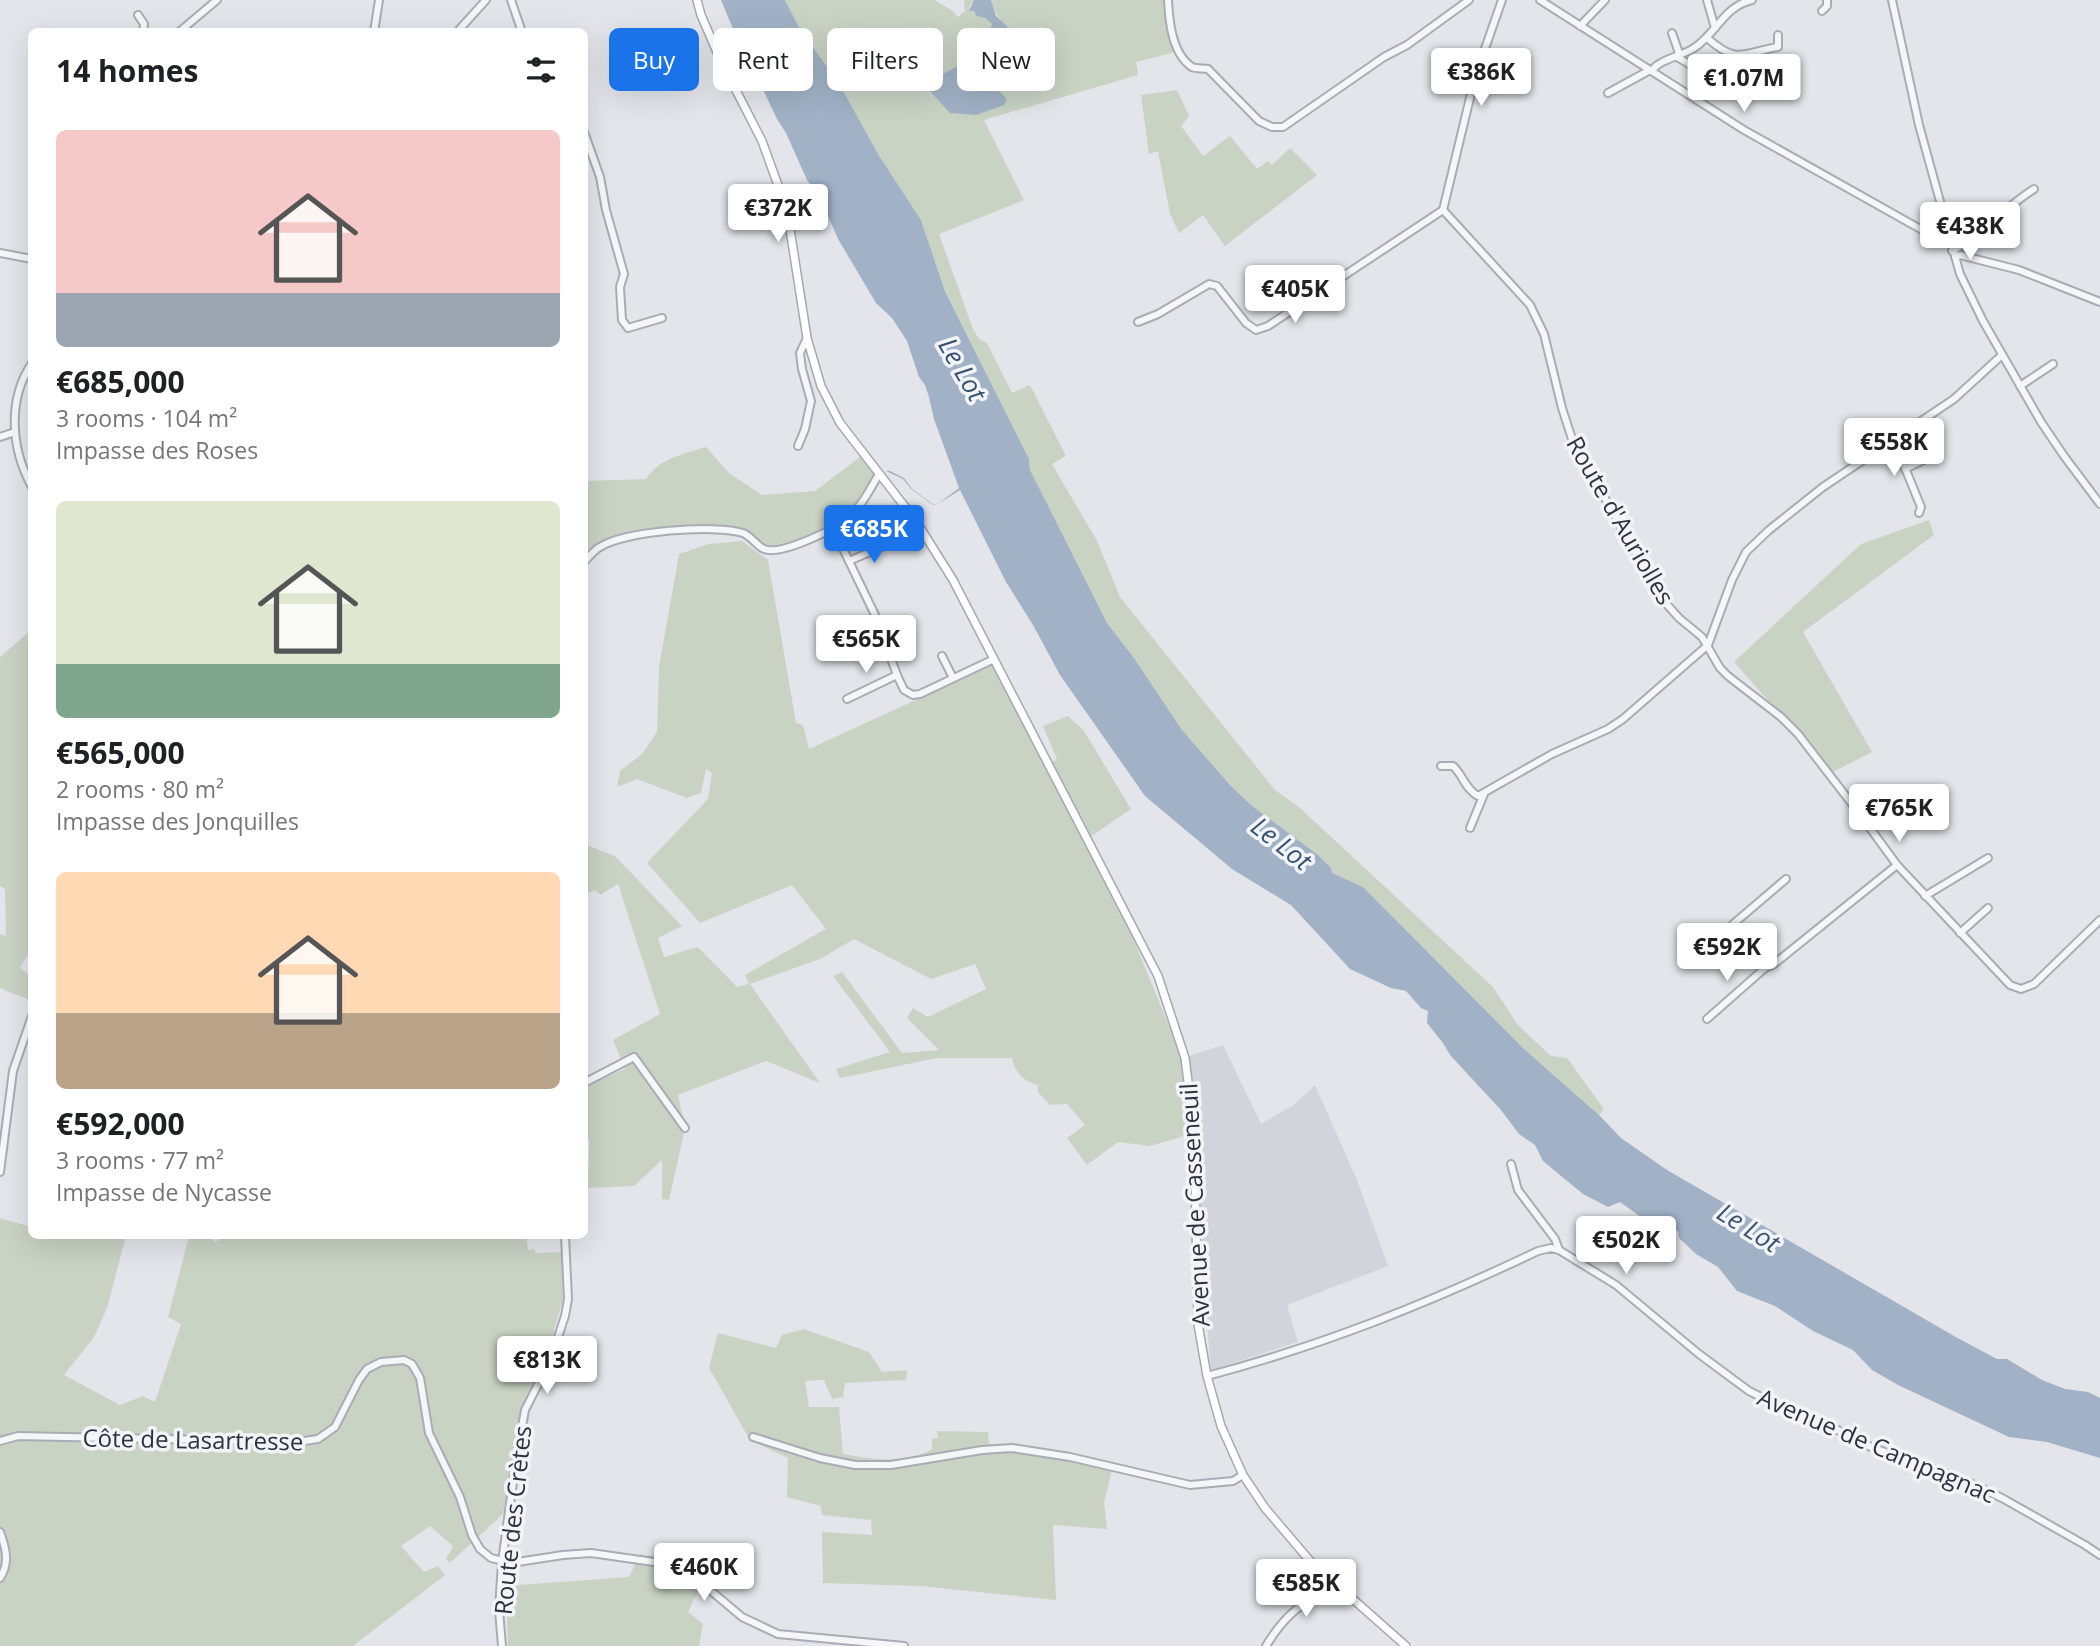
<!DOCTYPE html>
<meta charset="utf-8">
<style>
body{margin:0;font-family:"Open Sans",sans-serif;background:#f6f6f6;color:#202124;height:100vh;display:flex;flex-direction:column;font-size:26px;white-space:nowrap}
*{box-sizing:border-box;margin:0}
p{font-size:23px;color:#757577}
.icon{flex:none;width:38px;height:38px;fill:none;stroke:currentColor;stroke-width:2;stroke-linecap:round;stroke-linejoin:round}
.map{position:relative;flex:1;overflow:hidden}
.details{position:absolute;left:28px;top:28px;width:560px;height:1211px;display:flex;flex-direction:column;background:#fff;border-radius:10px;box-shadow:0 7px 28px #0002}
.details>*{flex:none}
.hud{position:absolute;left:609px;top:28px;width:665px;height:63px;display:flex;gap:14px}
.price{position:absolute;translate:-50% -60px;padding:0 16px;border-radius:7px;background:#fff;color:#222;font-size:23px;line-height:46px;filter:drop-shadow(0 2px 4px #0008)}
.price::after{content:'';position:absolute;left:50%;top:42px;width:21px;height:16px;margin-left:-10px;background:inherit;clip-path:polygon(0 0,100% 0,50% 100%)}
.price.on{background:#1a73e8;color:#fff}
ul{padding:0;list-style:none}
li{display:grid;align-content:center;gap:14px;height:371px;padding:0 28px}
li span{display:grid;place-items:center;height:217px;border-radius:10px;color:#555}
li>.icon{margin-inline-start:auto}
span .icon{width:126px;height:126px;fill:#fffc;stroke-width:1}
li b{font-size:30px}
h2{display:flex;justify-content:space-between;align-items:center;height:84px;padding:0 28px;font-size:30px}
.chip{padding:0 24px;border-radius:10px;background:#fff;box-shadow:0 7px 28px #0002;font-size:24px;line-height:63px}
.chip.on{background:#1a73e8;color:#fff}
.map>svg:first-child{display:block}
.built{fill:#d1d4db}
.green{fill:#c8d3c4}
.water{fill:#a1b2c6}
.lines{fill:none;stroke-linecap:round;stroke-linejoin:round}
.minor-casing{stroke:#a8acb4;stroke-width:10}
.major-casing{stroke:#a3a9b4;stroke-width:10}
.minor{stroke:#f5f6f8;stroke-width:6}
.major{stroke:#fff;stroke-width:7}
.labels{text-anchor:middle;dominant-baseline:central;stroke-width:7;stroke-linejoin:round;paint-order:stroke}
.street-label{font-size:24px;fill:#2c3340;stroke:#f2f4f7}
.water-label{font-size:26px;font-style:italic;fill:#395171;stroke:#f2f4f7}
</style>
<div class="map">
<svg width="2100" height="1646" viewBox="0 0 2100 1646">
<rect width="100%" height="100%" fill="#e3e5ea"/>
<polygon class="built" points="1223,1045 1261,1124 1295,1104 1315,1085 1357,1180 1388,1266 1287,1305 1298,1342 1211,1370 1191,1134 1182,1058"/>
<g class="green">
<path d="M785,0H934L953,11L958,17L965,11L964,0H974L969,7L992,24L990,30L1009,32C1001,17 996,19 991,0H1170L1179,51L1136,62L1138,75L984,120L1024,200L939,234L973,329L979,339L987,343L1012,393L1030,385L1066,456L1052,464L1097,541L1120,597L1275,790L1300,808L1493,987L1518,1025L1551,1056L1567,1058L1604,1109L1599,1115L1523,1048L1363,887L1332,873L1331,868L1317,855L1251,805L1230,785L1182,730L1134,658L1107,623L1030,470L1029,459L945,290L921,220L878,154L840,85L800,29Z"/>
<polygon points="1177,90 1189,116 1181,126 1203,156 1230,136 1257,169 1268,161 1272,165 1290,148 1317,175 1225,246 1203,215 1179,233 1170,214 1158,151 1149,154 1141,95"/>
<path d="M706,447L730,474L762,495L815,491L864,454L879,474L849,517L784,550L764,549L744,533L703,529L646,533L585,550L584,481L646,479C659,458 684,454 706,447Z"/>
<polygon points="1929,520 1934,535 1803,632 1872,752 1827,775 1795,731 1734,662 1861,544"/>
<path d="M742,541L768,560L796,723L803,725L809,749L992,665L1047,766L1057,759L1043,726L1068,716L1084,731L1131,809L1084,841L1133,938L1182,1058L1191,1134L1150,1146L1118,1142L1087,1165L1067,1138L1085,1125L1067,1104L1050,1105L1038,1092V1085C1024,1082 1015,1073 1012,1058H937L840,1078L836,1069L890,1052L833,976L842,972L902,1053L939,1050L907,1018L913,1008L928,1017L986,989L975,964L931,979L854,939L820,959L750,984L820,1083L766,1061L678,1095L685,1128L669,1200L662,1199V1160L634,1186L588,1188L589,1141L585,1135V1086L625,1069L613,1040L660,1014L618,884L600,895L595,890L585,895L584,844L615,856L682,926L658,938L664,957L698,947L737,987L749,984L745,975L826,929L792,885L700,923L647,863L708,799L712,773L706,769L701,793L687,798L637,779L617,787L620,771L642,754L657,732L659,667L679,554L709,544Z"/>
<polygon points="31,630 31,651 29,653 32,661 32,948 20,968 31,976 31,997 29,1000 0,988 0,934 6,936 5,889 0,886 0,657"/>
<polygon points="0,1218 31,1227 32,1236 126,1236 107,1308 94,1337 64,1375 120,1405 143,1396 155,1402 181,1324 168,1317 189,1236 205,1236 216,1242 221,1236 526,1236 528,1250 534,1249 536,1253 561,1252 563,1299 549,1348 528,1348 537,1376 522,1410 503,1514 450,1563 446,1559 453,1546 430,1526 401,1546 424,1572 438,1566 445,1575 353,1646 0,1646"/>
<path d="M804,1329L869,1352L882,1372L907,1370L906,1380L845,1383L843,1397L832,1399L824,1380L805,1381L809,1407H839L843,1454C874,1459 903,1465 932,1449V1439L938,1438L937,1431L988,1432L989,1444L1015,1446L1113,1465L1104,1503L1107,1529L1053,1525L1056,1600L920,1586L823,1583L822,1532L872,1535L871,1520L822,1515L821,1506L787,1497L788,1458L750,1440L709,1368L718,1333L776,1348L782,1335Z"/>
<polygon points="640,1554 663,1558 705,1576 688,1612 703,1624 699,1646 508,1646 506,1586 629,1577"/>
</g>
<g class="water">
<polygon points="721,0 785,0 800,29 840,85 878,154 921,220 945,291 1029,459 1030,470 1107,623 1134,658 1182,730 1230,785 1251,805 1318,855 1331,868 1332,873 1363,887 1523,1048 1599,1115 1621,1138 1667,1170 1954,1336 1997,1359 2007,1359 2042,1380 2065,1389 2088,1392 2100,1398 2100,1458 2047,1442 2009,1437 1898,1385 1872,1370 1853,1350 1813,1331 1775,1306 1737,1291 1718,1267 1696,1254 1679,1238 1678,1231 1652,1225 1620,1202 1608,1207 1583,1194 1543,1161 1535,1145 1519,1134 1501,1110 1450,1055 1443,1043 1427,1023 1428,1011 1421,1008 1406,991 1391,988 1350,969 1291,905 1232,869 1145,796 1060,675 1033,625 1006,582 960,490 941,502 933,505 911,489 903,479 886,471 890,471 904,478 912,489 934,505 939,503 959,488 934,419 929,397 925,385 919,377 907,341 892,318 876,303 838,239 820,197 807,180 786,133 777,119 752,66 744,55"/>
<polygon points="974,0 991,0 996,16 1006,25 1010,32 990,30 992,24 985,18 977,16 974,11 969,11"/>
<polygon points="969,60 1007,99 1004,105 976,115 950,113 926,87 928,82"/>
</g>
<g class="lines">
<g class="minor-casing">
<g id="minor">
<polyline points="511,0 522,32"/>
<path d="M1168,0C1169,21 1172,54 1192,67C1196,69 1203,68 1208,69L1259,121L1272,127H1283L1384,57L1407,45L1469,0"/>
<polyline points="1540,0 1744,130 1940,240 1950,242"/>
<polyline points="1707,0 1715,28"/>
<polyline points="1892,0 1919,125 1960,274 1983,321 2041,422 2064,456 2100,504"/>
<polyline points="1822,11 1827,6 1827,0"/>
<polyline points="138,15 144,24 143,32"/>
<polyline points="1580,26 1605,0"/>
<polyline points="179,32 217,0"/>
<polyline points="374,32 379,0"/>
<polyline points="457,32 486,0"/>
<polyline points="1672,33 1680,56"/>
<path d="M1707,38C1738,65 1742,53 1778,47V35"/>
<polyline points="1677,57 1694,67"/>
<path d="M1651,71C1662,58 1680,57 1694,48C1716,34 1724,6 1752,0"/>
<polyline points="1608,93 1650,70"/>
<polyline points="584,132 600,177 606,210 624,274 620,287 622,320 628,328 662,318"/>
<polyline points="1443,210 1530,305 1544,334 1562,408 1573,442 1662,599 1679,618 1702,637 1720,668 1728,676 1781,717 1798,734 1859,813 1897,865 2010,985 2021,989 2034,984 2100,920"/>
<polyline points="1443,210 1475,77 1502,0"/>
<path d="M1952,251C1983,234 2005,207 2034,189"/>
<polyline points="0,253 32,259"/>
<polyline points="1955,257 1960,255 2019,270 2100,302"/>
<polyline points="1138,322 1158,314 1209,284 1217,286 1246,323 1256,330 1268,326 1443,210"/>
<path d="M32,363C7,400 11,449 32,487"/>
<polyline points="2020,386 2053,364"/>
<polyline points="0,437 15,432"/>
<polyline points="1894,441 1921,507 1919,513"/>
<polyline points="798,446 805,429 811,401 802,369 800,353 807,338"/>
<polyline points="1905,469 1936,454"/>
<polyline points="833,528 875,615 897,675 904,690 913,695 920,694 994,659"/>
<polyline points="849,561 888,544"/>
<path d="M584,562C589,557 594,550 600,547C624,531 715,524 743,533C751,536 757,546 764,549C781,556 835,529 848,518C862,506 870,489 879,474"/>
<polyline points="833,640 877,620"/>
<polyline points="942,656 953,678"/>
<polyline points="847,699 897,675"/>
<path d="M1441,766H1453C1463,775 1465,789 1478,796L1552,754L1608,729L1623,719L1708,645L1732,580L1746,552L1769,530L1823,487L1954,399L2002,355"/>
<polyline points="1470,828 1484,794"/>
<polyline points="1786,879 1732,925 1731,934 1759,965 1765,968 1774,964 1897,865"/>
<polyline points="1925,896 1988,858"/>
<polyline points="1960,933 1988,908"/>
<polyline points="1707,1019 1765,968"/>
<polyline points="584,1083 634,1057 685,1128"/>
<polyline points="1511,1164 1518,1190 1555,1239 1559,1250"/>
<polyline points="0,1172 13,1071 32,1016"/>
<path d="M1207,1376C1324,1345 1429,1303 1538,1251L1551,1248L1559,1250L1616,1285L1699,1354L1749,1391L1775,1404L1814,1418L1871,1447L1964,1480L2002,1498L2085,1545L2100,1555"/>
<polyline points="753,1437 820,1458 855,1465 891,1465 982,1450 1012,1448 1070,1457 1190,1485 1233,1481 1243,1475"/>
<polyline points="0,1441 18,1436 297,1442 318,1439 335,1427 359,1380 367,1369 381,1362 404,1360 412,1364 420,1378 429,1433 460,1497 472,1535 480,1549 491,1558 511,1563 563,1555 591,1553 661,1563 691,1574 742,1617 778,1634 904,1646"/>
<path d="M0,1532C6,1548 10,1563 0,1578"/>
<polyline points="502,1646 499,1610 502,1562 516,1460 525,1410 550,1361 565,1316 568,1299 565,1236"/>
<path d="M1266,1646C1287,1611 1303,1604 1336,1583"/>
</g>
</g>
<g class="major-casing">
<polyline id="major" points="697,0 701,15 720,59 762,141 787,210 807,338 821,386 840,423 916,521 953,580 1158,976 1185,1058 1194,1128 1198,1324 1207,1376 1221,1426 1243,1475 1265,1508 1311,1562 1406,1646"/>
</g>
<use href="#minor" class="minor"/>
<use href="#major" class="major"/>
</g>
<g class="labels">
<g class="street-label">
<text transform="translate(1621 520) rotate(60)">Route d'Auriolles</text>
<text transform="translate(1194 1205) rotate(-93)">Avenue de Casseneuil</text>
<text transform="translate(193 1439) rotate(1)">Côte de Lasartresse</text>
<text transform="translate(1877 1445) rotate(23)">Avenue de Campagnac</text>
<text transform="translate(512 1520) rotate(-84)">Route des Crètes</text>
</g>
<g class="water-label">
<text transform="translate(963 369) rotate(60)">Le Lot</text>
<text transform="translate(1282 843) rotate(38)">Le Lot</text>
<text transform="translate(1749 1227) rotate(32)">Le Lot</text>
</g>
</g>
</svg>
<b class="price" style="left:1481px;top:108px">€386K</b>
<b class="price" style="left:1744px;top:114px">€1.07M</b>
<b class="price" style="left:778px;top:244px">€372K</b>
<b class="price" style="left:1970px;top:262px">€438K</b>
<b class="price" style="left:1295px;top:325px">€405K</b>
<b class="price" style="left:1894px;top:478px">€558K</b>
<b class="price on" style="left:874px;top:565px">€685K</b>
<b class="price" style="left:866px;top:675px">€565K</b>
<b class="price" style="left:1899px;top:844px">€765K</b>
<b class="price" style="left:1727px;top:983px">€592K</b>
<b class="price" style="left:1626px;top:1276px">€502K</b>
<b class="price" style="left:547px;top:1396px">€813K</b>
<b class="price" style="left:704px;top:1603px">€460K</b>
<b class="price" style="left:1306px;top:1619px">€585K</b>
<div class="hud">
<a class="chip on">Buy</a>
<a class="chip">Rent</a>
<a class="chip">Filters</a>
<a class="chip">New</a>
</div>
<section class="details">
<h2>14 homes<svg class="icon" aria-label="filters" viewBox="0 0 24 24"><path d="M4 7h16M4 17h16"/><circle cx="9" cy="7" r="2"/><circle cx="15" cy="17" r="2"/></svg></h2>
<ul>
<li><span style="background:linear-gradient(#f6c9c9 75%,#9aa5b1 0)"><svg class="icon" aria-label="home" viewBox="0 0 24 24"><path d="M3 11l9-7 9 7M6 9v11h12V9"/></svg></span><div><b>€685,000</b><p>3 rooms · 104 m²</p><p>Impasse des Roses</p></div></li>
<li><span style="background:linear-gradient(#dfe7d0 75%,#7fa58c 0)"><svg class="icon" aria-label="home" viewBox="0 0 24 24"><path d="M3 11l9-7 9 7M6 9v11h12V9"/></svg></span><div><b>€565,000</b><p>2 rooms · 80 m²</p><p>Impasse des Jonquilles</p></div></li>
<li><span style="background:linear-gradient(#ffd9b3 65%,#b9a48a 0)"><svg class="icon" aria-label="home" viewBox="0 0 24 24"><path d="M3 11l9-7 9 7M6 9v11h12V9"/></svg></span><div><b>€592,000</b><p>3 rooms · 77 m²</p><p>Impasse de Nycasse</p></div></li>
</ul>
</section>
</div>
